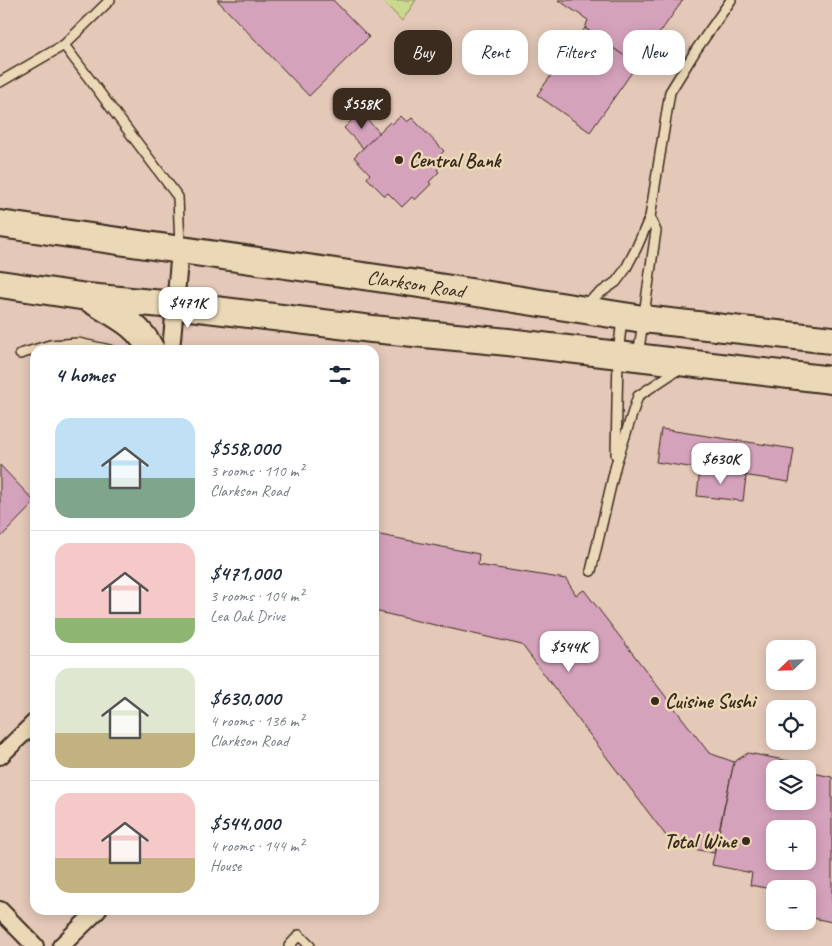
<!DOCTYPE html>
<meta charset="utf-8">
<style>
body{margin:0;font-family:Caveat,sans-serif;background:#f2f2f3;color:#1f2937;height:100vh;display:flex;flex-direction:column;font-size:19px;white-space:nowrap}
*{box-sizing:border-box;margin:0}
p{font-size:16px;color:#747a83}
.icon{flex:none;width:28px;height:28px;fill:none;stroke:currentColor;stroke-width:2;stroke-linecap:round;stroke-linejoin:round}
.map{position:relative;flex:1;overflow:hidden}
.details{position:absolute;left:30px;top:345px;width:349px;height:570px;display:flex;flex-direction:column;background:#fff;border-radius:15px;box-shadow:0 2px 12px #0003}
.details>*{flex:none}
.hud{position:absolute;left:394px;top:30px;width:362px;height:45px;display:flex;gap:10px}
.needle{width:32px;rotate:247deg}
.controls{position:absolute;left:766px;top:640px;display:grid;gap:10px}
.controls a{display:grid;place-items:center;width:50px;height:50px;border-radius:10px;background:#fff;box-shadow:0 2px 12px #0003;font-size:25px}
.price{position:absolute;translate:-50% -42px;padding:0 11px;border-radius:10px;background:#fff;color:#222;font-size:16px;line-height:32px;filter:drop-shadow(0 1px 2px #0008)}
.price::after{content:'';position:absolute;left:50%;top:30px;width:15px;height:11px;margin-left:-8px;background:inherit;clip-path:polygon(0 0,100% 0,50% 100%)}
.price.on{background:#3b2a1e;color:#fff}
ul{padding:0;list-style:none}
li{display:flex;align-items:center;gap:15px;height:125px;padding:0 25px}
li+li{border-top:1px solid #e0e1e3}
li span{display:grid;place-items:center;flex:none;width:140px;height:100px;border-radius:15px;color:#555}
li>.icon{margin-inline-start:auto}
span .icon{width:60px;height:60px;fill:#fffc;stroke-width:1}
li b{font-size:21px}
h2{display:flex;justify-content:space-between;align-items:center;height:60px;padding:0 25px;font-size:21px}
.tag{padding:0 18px;border-radius:15px;background:#fff;box-shadow:0 2px 12px #0003;font-size:18px;line-height:45px}
.tag.on{background:#3b2a1e;color:#fff}
.map>svg:first-child{display:block}
.green{fill:#cad98d;stroke:#828256}
.building{fill:#d5a2bc;stroke:#3b2a1e;fill-rule:evenodd}
.lines{fill:none;stroke-linecap:round;stroke-linejoin:round}
.service-casing{stroke:#3b2a1e;stroke-width:12}
.minor-casing{stroke:#3b2a1e;stroke-width:20}
.primary-casing{stroke:#3b2a1e;stroke-width:30}
.service{stroke:#ebd8b6;stroke-width:9}
.minor{stroke:#ebd8b6;stroke-width:16}
.primary{stroke:#ebd8b6;stroke-width:26}
.poi-dot{fill:#3b2a1e;stroke:#ebd8b6;stroke-width:2}
.labels{text-anchor:middle;dominant-baseline:central;stroke-width:5;stroke-linejoin:round;paint-order:stroke}
.poi-label{font-size:20px;font-weight:bold;fill:#3b2a1e;stroke:#ebd8b6;text-anchor:start}
.street-label{font-size:20px;fill:#3b2a1e;stroke:#ebd8b6}
</style>
<div class="map">
<svg width="832" height="946" viewBox="0 0 832 946">
<rect width="100%" height="100%" fill="#e4c8b8"/>
<filter id="ink" filterUnits="userSpaceOnUse"><feTurbulence type="fractalNoise" baseFrequency=".02" numOctaves="2"/><feDisplacementMap in="SourceGraphic" scale="10" xChannelSelector="R" yChannelSelector="G"/><feConvolveMatrix kernelMatrix="1 2 1 2 8 2 1 2 1" color-interpolation-filters="sRGB"/></filter>
<g filter="url(#ink)">
<polygon class="green" points="382,0 416,0 402,21"/>
<g class="building">
<polygon points="217,0 333,0 369,37 309,96"/>
<polygon points="558,0 683,0 637,65 585,28 588,20"/>
<polygon points="585,28 637,65 590,132 537,95"/>
<polygon points="360,112 380,133 363,148 344,128"/>
<polygon points="401,116 407,122 412,118 444,151 438,157 444,163 437,170 439,172 429,182 431,184 415,200 412,197 402,207 388,193 385,196 367,178 370,174 354,157 390,122 392,124"/>
<polygon points="661,429 794,449 789,482 656,462"/>
<polygon points="0,465 35,502 0,538"/>
<polygon points="700,469 746,476 743,501 697,496"/>
<polygon points="375,534 479,554 478,565 566,579 576,595 584,590 709,753 734,762 714,853 673,845 522,645 374,611"/>
<path d="M748,753L794,762L793,769H775V801H808V772L832,777V922L808,917V889H775V911L767,909L771,889L750,885L752,873L712,865L734,762ZM775,829H808V861H775Z"/>
</g>
<g class="lines">
<g class="service-casing">
<g id="service">
<polyline points="64,45 178,197 180,247"/>
<polyline points="0,82 64,45 110,0"/>
<polyline points="584,304 616,282 625,270 636,249 650,217 670,92 696,50 731,0"/>
<polyline points="20,354 50,345 78,343 110,350"/>
<polyline points="638,356 656,231 650,217"/>
<polyline points="616,455 618,355 622,318"/>
<polyline points="591,571 616,464 638,396 679,369"/>
<polyline points="289,946 299,935 310,946"/>
</g>
</g>
<g class="minor-casing">
<g id="minor">
<polyline points="171,350 180,250"/>
<polyline points="0,756 35,722"/>
<polyline points="0,910 35,946"/>
<polyline points="61,946 98,910"/>
</g>
</g>
<g class="primary-casing">
<g id="primary">
<path id="s1" d="M0,224L419,284L643,319L832,340"/>
<polyline points="0,284 87,297 174,305 372,329 508,342 832,380"/>
<path d="M92,300C116,315 138,323 151,350"/>
</g>
</g>
<use href="#service" class="service"/>
<use href="#minor" class="minor"/>
<use href="#primary" class="primary"/>
</g>
</g>
<g class="poi-dot">
<circle cx="399" cy="160" r="5"/>
<circle cx="655" cy="701" r="5"/>
<circle cx="746" cy="841" r="5"/>
</g>
<g class="labels">
<g class="poi-label">
<text x="409" y="160">Central Bank</text>
<text x="665" y="701">Cuisine Sushi</text>
<text x="736" y="841" text-anchor="end">Total Wine</text>
</g>
<g class="street-label">
<text stroke="none"><textPath href="#s1" startOffset="420">Clarkson Road</textPath></text>
</g>
</g>
</svg>
<div class="controls">
<a><svg class="needle" viewBox="-14 -14 28 28"><path d="M0-13l5 13h-10z" fill="#e53935"/><path d="M0 13l5-13h-10z" fill="#747a83"/></svg></a>
<a><svg class="icon" aria-label="locate" viewBox="0 0 24 24"><circle cx="12" cy="12" r="6"/><path d="M12 2v4M12 18v4M2 12h4M18 12h4"/></svg></a>
<a><svg class="icon" aria-label="layers" viewBox="0 0 24 24"><path d="M12 4l9 5-9 5-9-5zM3 14l9 5 9-5"/></svg></a>
<a>+</a>
<a>−</a>
</div>
<b class="price on" style="left:362px;top:130px">$558K</b>
<b class="price" style="left:188px;top:329px">$471K</b>
<b class="price" style="left:721px;top:485px">$630K</b>
<b class="price" style="left:569px;top:673px">$544K</b>
<div class="hud">
<a class="tag on">Buy</a>
<a class="tag">Rent</a>
<a class="tag">Filters</a>
<a class="tag">New</a>
</div>
<section class="details">
<h2>4 homes<svg class="icon" aria-label="filters" viewBox="0 0 24 24"><path d="M4 7h16M4 17h16"/><circle cx="9" cy="7" r="2"/><circle cx="15" cy="17" r="2"/></svg></h2>
<ul>
<li><span style="background:linear-gradient(#bfe0f5 60%,#7fa58c 0)"><svg class="icon" aria-label="home" viewBox="0 0 24 24"><path d="M3 11l9-7 9 7M6 9v11h12V9"/></svg></span><div><b>$558,000</b><p>3 rooms · 110 m²</p><p>Clarkson Road</p></div></li>
<li><span style="background:linear-gradient(#f6c9c9 75%,#8fb573 0)"><svg class="icon" aria-label="home" viewBox="0 0 24 24"><path d="M3 11l9-7 9 7M6 9v11h12V9"/></svg></span><div><b>$471,000</b><p>3 rooms · 104 m²</p><p>Lea Oak Drive</p></div></li>
<li><span style="background:linear-gradient(#dfe7d0 65%,#c2b280 0)"><svg class="icon" aria-label="home" viewBox="0 0 24 24"><path d="M3 11l9-7 9 7M6 9v11h12V9"/></svg></span><div><b>$630,000</b><p>4 rooms · 136 m²</p><p>Clarkson Road</p></div></li>
<li><span style="background:linear-gradient(#f6c9c9 65%,#c2b280 0)"><svg class="icon" aria-label="home" viewBox="0 0 24 24"><path d="M3 11l9-7 9 7M6 9v11h12V9"/></svg></span><div><b>$544,000</b><p>4 rooms · 144 m²</p><p>House</p></div></li>
</ul>
</section>
</div>
